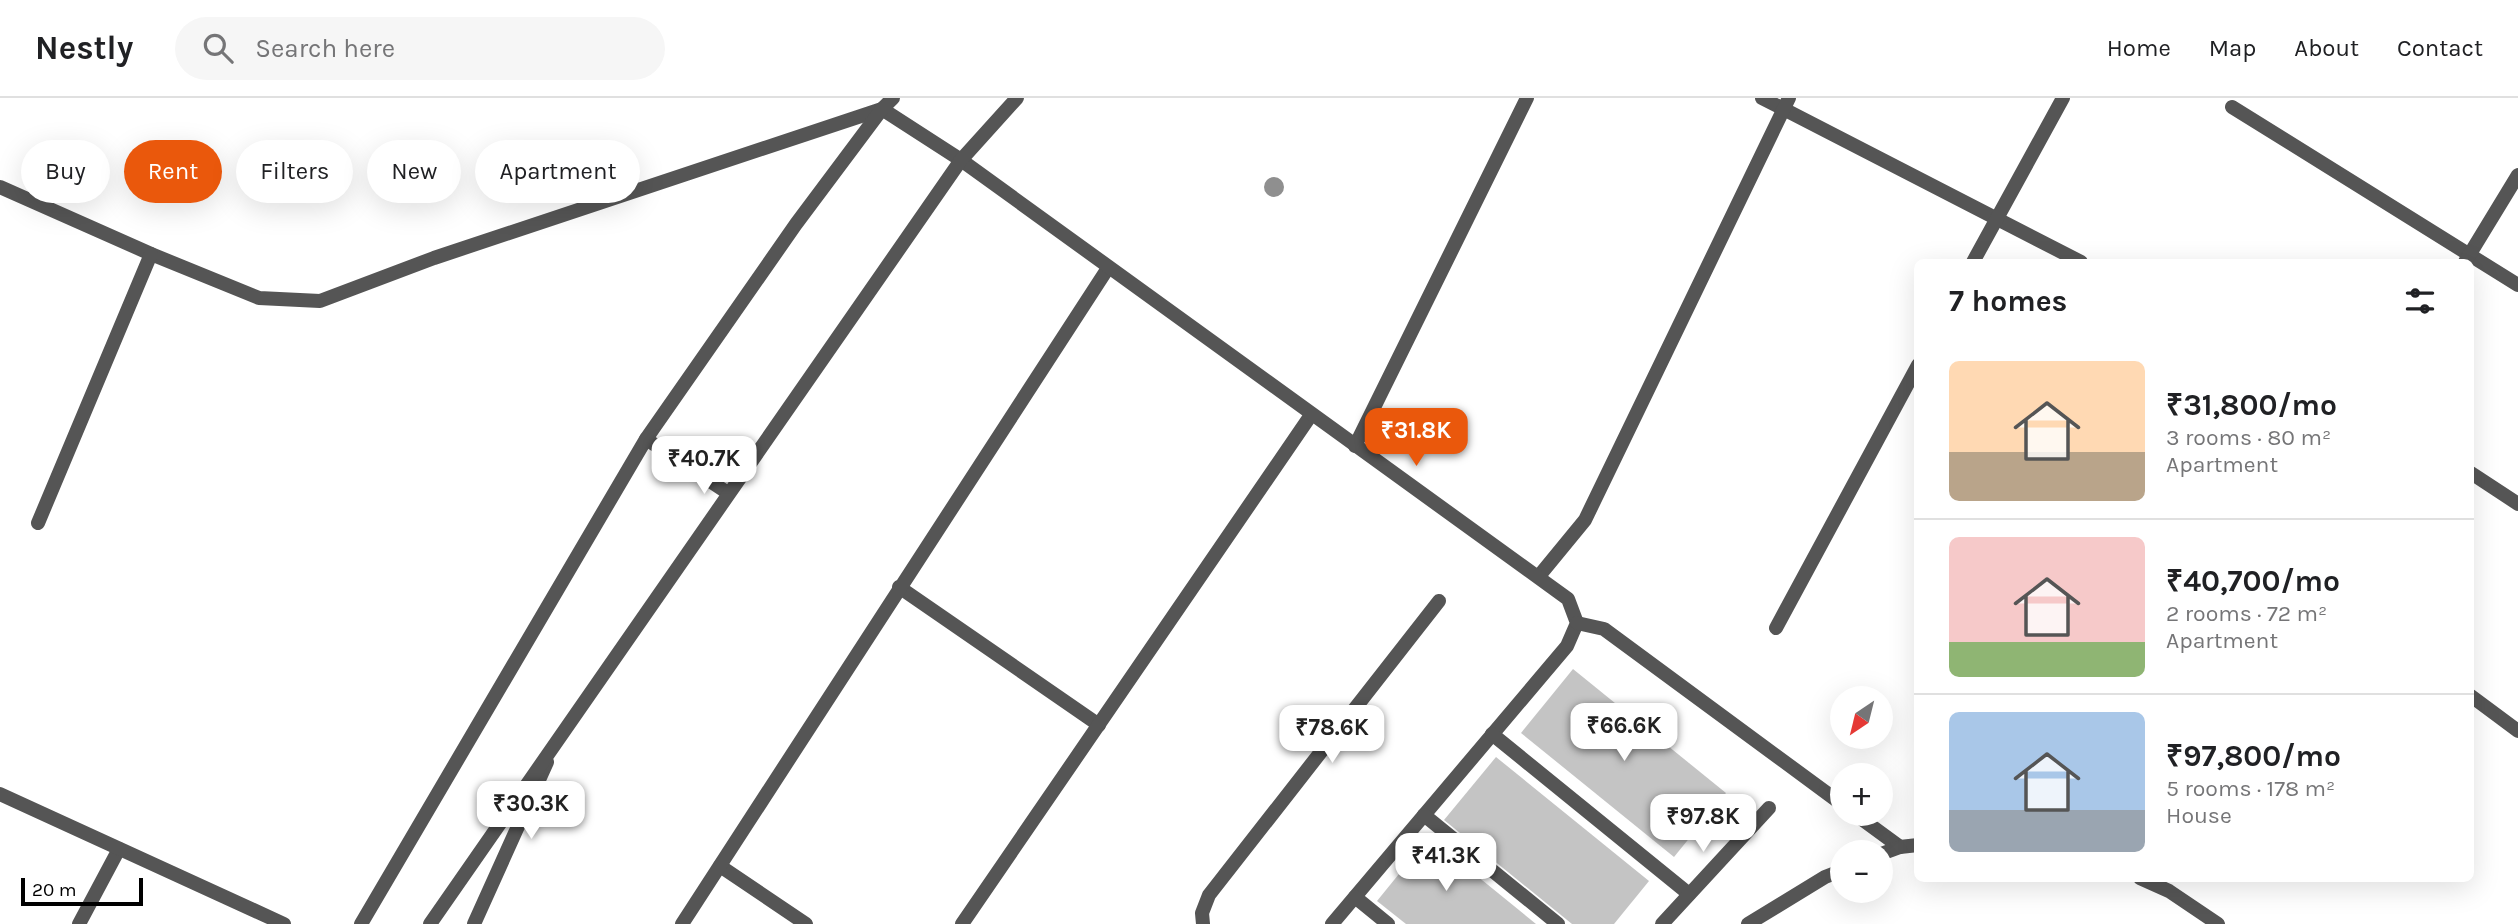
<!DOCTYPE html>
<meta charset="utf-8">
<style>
body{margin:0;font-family:Karla,sans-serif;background:#f6f6f6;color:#202124;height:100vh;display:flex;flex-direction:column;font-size:26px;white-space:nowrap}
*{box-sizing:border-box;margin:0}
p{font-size:23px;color:#757577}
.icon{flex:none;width:38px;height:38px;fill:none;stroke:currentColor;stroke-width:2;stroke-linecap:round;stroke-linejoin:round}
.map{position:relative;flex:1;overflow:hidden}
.panel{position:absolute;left:1914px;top:161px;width:560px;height:623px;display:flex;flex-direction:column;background:#fff;border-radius:10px;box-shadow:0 7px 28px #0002}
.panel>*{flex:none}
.top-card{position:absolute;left:21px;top:42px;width:665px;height:63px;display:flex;gap:14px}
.needle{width:46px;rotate:215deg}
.tools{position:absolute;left:1830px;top:588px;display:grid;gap:14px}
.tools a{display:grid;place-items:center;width:63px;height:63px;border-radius:50%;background:#fff;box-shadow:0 7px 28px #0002;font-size:35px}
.scale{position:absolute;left:21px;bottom:18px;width:122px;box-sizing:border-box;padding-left:7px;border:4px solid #000;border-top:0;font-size:19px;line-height:24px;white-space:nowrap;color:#000;-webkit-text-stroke:5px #fff;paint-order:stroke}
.price{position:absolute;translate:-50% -60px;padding:0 16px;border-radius:14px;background:#fff;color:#222;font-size:23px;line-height:46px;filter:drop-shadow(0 2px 4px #0008)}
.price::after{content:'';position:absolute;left:50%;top:42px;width:21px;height:16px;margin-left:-10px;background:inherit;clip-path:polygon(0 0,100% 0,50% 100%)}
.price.active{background:#ea580c;color:#fff}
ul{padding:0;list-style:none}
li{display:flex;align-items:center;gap:21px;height:175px;padding:0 35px}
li+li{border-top:2px solid #e0e0e0}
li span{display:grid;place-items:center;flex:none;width:196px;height:140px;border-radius:10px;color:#555}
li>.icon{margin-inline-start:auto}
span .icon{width:84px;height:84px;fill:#fffc;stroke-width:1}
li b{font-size:30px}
h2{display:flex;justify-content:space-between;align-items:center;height:84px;padding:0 35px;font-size:30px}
.pill{padding:0 24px;border-radius:32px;background:#fff;box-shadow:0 7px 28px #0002;font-size:24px;line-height:63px}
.pill.active{background:#ea580c;color:#fff}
header{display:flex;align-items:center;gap:42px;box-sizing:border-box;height:98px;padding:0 35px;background:#fff;border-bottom:2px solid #e0e0e0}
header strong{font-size:33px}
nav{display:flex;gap:38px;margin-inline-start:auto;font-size:24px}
.search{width:490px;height:63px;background:#f6f6f6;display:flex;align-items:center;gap:18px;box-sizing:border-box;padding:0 24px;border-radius:38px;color:#757577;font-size:26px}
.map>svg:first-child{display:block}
.building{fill:#c4c4c4}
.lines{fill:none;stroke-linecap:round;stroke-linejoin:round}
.service{stroke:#555;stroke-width:14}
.minor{stroke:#555;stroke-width:14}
.tertiary{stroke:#555;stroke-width:14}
.tree{fill:#8f8f8f}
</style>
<header>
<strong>Nestly</strong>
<div class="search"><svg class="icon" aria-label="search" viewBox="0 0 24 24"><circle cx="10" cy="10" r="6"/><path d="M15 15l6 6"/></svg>Search here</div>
<nav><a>Home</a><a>Map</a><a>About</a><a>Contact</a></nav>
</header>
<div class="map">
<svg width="2518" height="826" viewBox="0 0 2518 826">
<rect width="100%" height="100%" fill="#fff"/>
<g class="building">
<polygon points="1573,571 1726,695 1674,759 1521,635"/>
<polygon points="1496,659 1649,783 1614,826 1572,826 1444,722"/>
<polygon points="1429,739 1536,826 1406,826 1377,803"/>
</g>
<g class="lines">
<g class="service">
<polyline points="1762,0 2081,164"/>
<polyline points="2232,9 2518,187"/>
<polyline points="0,89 151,156 259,200 320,203 434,160 882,11"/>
<polyline points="1973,164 2063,0"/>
<polyline points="1355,348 1527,0"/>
<polyline points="2471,375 2518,406"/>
<polyline points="38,425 151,156"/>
<polyline points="1539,478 1585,422 1789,0"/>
<polyline points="899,489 1099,627"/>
<polyline points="1776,530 1918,267"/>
<polyline points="720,768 806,826"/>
<polyline points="79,826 119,751"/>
<polyline points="682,826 1108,170"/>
<polyline points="962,826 1311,317"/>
</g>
<g class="minor">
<polyline points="882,11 961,62 1568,501 1577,525 1567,548 1332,826"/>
<polyline points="2465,164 2518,77"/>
<polyline points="1577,525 1604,531 1843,707"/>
<polyline points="2471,598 2518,633"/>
<polyline points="1492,636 1689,796"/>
<polyline points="0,696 284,826"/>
<polyline points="1855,716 1900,749"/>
<polyline points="1424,717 1558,826"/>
<polyline points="1881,756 1900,749 1918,747"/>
<polyline points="2140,780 2169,793 2218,826"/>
<polyline points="1355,799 1388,826"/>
<polyline points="474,826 547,664"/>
<polyline points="1203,826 1202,815 1209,797 1439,503"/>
<polyline points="1662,826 1769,710"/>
<polyline points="1748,826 1825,779 1843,772"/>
</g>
<g class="tertiary">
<polyline points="646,341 728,395"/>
<polyline points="361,826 646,341 796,126 882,11 893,0"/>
<polyline points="430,826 961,62 1017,0"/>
</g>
</g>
<circle class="tree" cx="1274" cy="89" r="10"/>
</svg>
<div class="tools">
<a><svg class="needle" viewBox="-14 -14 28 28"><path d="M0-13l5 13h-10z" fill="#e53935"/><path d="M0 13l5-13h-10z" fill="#757577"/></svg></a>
<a>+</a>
<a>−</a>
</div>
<div class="scale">20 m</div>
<b class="price active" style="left:1416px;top:370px">₹31.8K</b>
<b class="price" style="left:704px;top:398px">₹40.7K</b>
<b class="price" style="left:1624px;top:665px">₹66.6K</b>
<b class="price" style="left:1332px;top:667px">₹78.6K</b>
<b class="price" style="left:531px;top:743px">₹30.3K</b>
<b class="price" style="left:1703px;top:756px">₹97.8K</b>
<b class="price" style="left:1446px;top:795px">₹41.3K</b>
<div class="top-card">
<a class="pill">Buy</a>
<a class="pill active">Rent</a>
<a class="pill">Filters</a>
<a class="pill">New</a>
<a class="pill">Apartment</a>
</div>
<section class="panel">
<h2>7 homes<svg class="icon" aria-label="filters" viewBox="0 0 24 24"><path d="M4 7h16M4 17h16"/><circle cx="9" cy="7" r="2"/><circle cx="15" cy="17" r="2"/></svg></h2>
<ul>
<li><span style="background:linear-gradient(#ffd9b3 65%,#b9a48a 0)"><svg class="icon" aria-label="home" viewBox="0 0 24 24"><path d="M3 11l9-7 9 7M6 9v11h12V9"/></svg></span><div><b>₹31,800/mo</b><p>3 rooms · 80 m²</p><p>Apartment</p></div></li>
<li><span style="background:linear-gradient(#f6c9c9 75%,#8fb573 0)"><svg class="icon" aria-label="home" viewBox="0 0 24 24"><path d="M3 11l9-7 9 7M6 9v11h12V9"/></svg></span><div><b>₹40,700/mo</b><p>2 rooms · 72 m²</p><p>Apartment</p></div></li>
<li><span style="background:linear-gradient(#a9c7e8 70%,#9aa5b1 0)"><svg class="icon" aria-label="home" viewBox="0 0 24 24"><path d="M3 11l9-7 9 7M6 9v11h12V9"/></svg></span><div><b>₹97,800/mo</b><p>5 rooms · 178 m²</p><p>House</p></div></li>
</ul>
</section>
</div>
